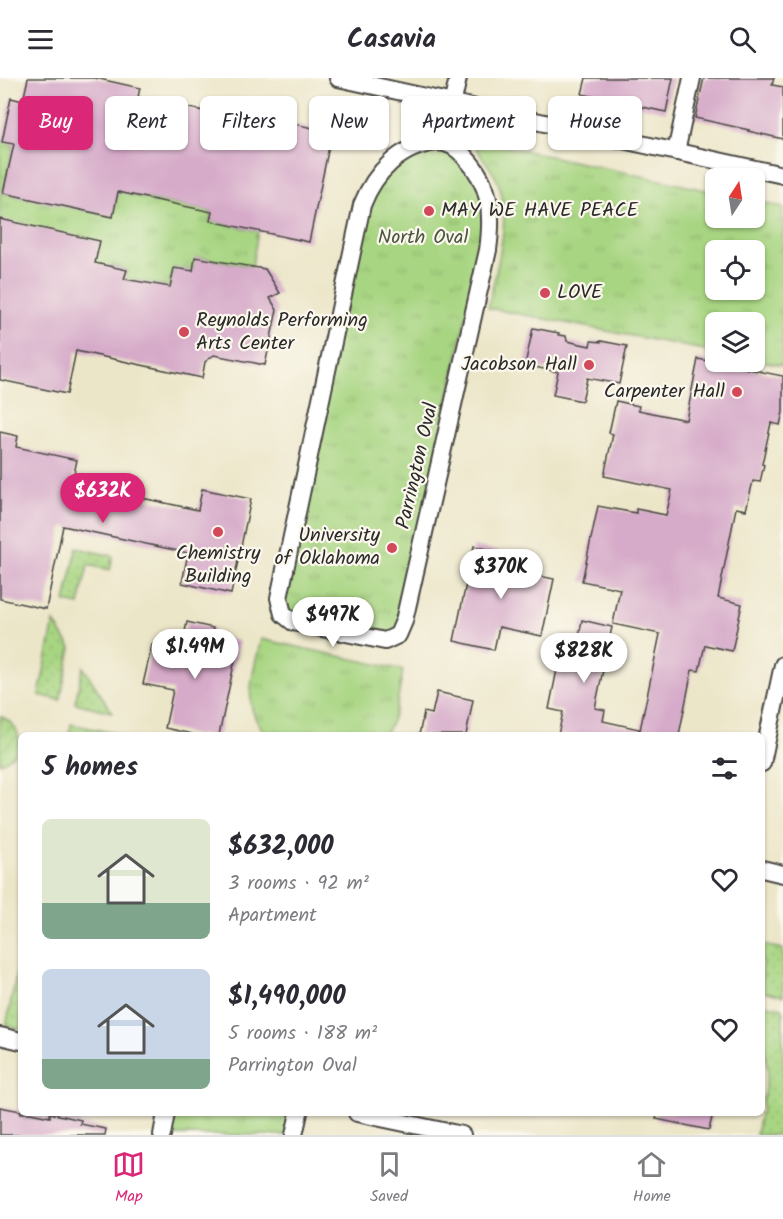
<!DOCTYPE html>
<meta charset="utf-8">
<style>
body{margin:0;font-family:Kalam,sans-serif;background:#f7f7f7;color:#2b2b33;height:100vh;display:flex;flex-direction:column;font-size:22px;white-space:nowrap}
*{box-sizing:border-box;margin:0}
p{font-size:20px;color:#7c7c81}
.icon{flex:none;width:33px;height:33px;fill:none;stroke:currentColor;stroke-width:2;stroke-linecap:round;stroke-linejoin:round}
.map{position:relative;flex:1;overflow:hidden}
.details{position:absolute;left:18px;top:654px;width:747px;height:384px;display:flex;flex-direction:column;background:#fff;border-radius:9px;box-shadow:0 2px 4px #0004}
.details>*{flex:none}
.top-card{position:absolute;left:18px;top:18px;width:747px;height:54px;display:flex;gap:12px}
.needle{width:39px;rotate:12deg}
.buttons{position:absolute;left:705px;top:90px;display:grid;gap:12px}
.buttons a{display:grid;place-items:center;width:60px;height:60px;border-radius:9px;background:#fff;box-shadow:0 2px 4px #0004;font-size:30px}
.price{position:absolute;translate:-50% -51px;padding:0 14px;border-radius:21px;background:#fff;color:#222;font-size:20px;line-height:39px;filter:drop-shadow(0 2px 3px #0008)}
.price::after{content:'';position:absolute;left:50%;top:36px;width:18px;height:14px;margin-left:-9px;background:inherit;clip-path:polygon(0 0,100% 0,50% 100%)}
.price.active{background:#db2777;color:#fff}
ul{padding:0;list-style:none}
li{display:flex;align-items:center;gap:18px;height:150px;padding:0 24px}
li span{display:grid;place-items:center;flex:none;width:168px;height:120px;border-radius:9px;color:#555}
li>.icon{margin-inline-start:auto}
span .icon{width:72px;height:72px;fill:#fffc;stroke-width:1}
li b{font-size:26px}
h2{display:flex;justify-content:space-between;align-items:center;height:72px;padding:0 24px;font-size:26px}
.pill{padding:0 21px;border-radius:9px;background:#fff;box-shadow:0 2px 4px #0004;font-size:21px;line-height:54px}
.pill.active{background:#db2777;color:#fff}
header{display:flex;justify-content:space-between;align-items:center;height:78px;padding:0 24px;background:#fff;font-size:27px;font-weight:700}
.tabs{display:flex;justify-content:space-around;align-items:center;height:84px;border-top:2px solid #e1e1e2;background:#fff;font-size:16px;color:#7c7c81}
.tabs a{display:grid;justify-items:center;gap:3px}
.tabs .active{color:#db2777}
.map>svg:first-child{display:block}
.grass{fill:url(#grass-dots);stroke:#6a8056;stroke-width:1.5}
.park{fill:url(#park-tufts);stroke:#6a8056;stroke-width:1.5;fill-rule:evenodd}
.garden{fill:url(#garden-furrows);stroke:#6a8056;stroke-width:1.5}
.building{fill:#d6aac9}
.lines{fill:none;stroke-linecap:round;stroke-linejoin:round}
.minor-casing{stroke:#484743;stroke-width:20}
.minor{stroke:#fff;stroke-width:16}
.poi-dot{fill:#d1495b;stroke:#fbf7ec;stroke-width:2}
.labels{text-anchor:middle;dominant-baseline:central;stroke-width:4.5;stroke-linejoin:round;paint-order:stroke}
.poi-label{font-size:20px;fill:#2b2b2b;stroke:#fbf7ec;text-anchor:start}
.park-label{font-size:20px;fill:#4a5641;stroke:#fbf7ec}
.street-label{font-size:20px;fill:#2b2b2b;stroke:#fbf7ec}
</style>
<header><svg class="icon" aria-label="menu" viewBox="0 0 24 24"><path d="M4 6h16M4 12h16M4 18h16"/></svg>Casavia<svg class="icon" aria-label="search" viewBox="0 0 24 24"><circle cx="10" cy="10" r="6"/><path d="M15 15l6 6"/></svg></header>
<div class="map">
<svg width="783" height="1057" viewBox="0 0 783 1057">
<defs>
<pattern id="grass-dots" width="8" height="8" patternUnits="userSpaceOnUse" patternTransform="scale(1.5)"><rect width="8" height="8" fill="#a8d582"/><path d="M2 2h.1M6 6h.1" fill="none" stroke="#91b770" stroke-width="1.8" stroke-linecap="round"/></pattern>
<pattern id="park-tufts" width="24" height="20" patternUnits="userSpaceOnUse" patternTransform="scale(1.5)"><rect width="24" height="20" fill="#a8d582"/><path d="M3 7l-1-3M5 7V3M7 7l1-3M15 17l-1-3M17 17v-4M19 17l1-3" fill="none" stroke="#91b770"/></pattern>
<pattern id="garden-furrows" width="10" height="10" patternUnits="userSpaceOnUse" patternTransform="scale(1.5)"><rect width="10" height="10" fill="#a8d582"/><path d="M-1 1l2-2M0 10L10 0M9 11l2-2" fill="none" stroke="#91b770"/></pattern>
</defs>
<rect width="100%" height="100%" fill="#fbf7ec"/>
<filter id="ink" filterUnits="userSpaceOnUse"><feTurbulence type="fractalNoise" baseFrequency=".0167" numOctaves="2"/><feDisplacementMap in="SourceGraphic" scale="12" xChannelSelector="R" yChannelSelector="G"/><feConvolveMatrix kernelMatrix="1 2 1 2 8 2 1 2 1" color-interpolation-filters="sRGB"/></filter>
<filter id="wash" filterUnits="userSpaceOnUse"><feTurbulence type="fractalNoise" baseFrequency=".008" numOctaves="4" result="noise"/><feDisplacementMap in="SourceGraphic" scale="24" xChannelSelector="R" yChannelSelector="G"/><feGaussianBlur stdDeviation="1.35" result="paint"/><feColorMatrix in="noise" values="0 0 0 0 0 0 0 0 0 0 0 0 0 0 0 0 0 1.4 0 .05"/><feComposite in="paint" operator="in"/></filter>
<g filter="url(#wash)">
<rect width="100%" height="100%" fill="#ece6c9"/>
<g class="grass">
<polygon points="77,470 113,478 110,492 88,487 79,527 65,524"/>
<polygon points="54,544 71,570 60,622 39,617"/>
<polygon points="83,589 112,634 75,625"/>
<polygon points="71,646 118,656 118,657 69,657"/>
<polygon points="762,867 783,871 783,918 762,913"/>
<polygon points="21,874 21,951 6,948"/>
<polygon points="762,926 783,930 783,1057 756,1057 760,1035 762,1035 762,1026 768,993 762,958"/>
</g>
<g class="park">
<path d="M471,61L715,114L716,140H754L755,123L783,129V287L755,282L754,244H716L715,274L488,230C496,191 514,138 496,100C489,86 477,75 471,61ZM754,172V212H716V172Z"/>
<polygon points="0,62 14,66 3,115 113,138 122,96 131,117 212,134 210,143 258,153 252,188 196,179 193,193 174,190 170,209 124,201 127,192 111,188 108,196 0,141"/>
<polygon points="454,69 490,126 398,557 283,536 362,127 405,75"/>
<path d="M261,561L403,592C399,612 397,641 384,657H269C238,633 254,593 261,561Z"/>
<polygon points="175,1035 279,1035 291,1038 287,1057 170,1057"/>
</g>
<path class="garden" d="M0,638C24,647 26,676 0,685Z"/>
<g id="blocks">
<g class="building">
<polygon points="28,0 95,0 140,10 138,19 232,39 233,33 332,54 309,164 210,143 212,134 118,114 113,139 3,115 14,66 2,64 11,20 23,23"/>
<polygon points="586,0 673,0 666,34 582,16"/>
<polygon points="704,0 774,0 772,7 783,9 783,61 748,53 749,52 695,40"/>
<polygon points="0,141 100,163 95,185 127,192 124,201 170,209 174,190 193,193 195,179 265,191 280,215 270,220 277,232 265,287 214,277 205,284 202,300 76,273 67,316 0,302"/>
<polygon points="533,250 559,255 558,257 566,258 567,263 590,268 591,263 601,264 601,263 627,268 619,306 587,300 582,323 553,317 558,294 525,287"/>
<polygon points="698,281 783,298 783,334 780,347 771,345 762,386 764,387 760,404 753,403 746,432 736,430 718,520 742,526 732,573 705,567 699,593 692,592 679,657 639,657 660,556 613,546 620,511 582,503 598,428 636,435 636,431 666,437 672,412 604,398 613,356 609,355 616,323 639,328 638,332 686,342"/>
<polygon points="0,354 18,358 16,369 77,382 72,405 198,432 202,411 251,421 231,516 182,505 188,475 63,448 46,531 0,521"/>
<polygon points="474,468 514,477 511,492 554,501 542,558 499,549 494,572 454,563"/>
<polygon points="582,542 612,549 595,630 605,632 603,643 639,651 639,657 558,657 563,634 549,631 564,557 579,559"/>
<polygon points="187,544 213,550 211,558 239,563 219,657 196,657 165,650 173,612 143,606 152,567 181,573"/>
<polygon points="437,614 473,622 466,657 419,657 424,634 432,636"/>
<polygon points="0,1029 21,1033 21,1035 30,1035 50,1039 50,1035 81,1042 80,1046 106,1051 105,1057 0,1057"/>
<polygon points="657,1035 713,1035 709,1052 656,1041"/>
</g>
</g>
</g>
<g filter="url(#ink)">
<use href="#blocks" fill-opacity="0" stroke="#484743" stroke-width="1.5"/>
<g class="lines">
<g class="minor-casing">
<g id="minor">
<polyline points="338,0 783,97"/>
<path d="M437,64C449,64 457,70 465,79C491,106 493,135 488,172L404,543L398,557L385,563L293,544L283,536L279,520L362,127C375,94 400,68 437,64Z"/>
<polyline points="444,64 458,0"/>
<polyline points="676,74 692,0"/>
<polyline points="762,685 783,587"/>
<polyline points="762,791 783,796"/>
<polyline points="0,958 21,963"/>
<polyline points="357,1035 462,1057"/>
<polyline points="162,1057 166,1035"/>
<polyline points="294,1057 299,1035"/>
</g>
</g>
<use href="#minor" class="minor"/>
</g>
</g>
<g class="poi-dot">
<circle cx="429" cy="133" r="6"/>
<circle cx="545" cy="215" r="6"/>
<circle cx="184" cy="254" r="6"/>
<circle cx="589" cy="287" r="6"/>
<circle cx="737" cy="314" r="6"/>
<circle cx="218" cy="454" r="6"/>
<circle cx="392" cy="470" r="6"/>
</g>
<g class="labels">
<g class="poi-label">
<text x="441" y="133">MAY WE HAVE PEACE</text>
<text x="557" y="215">LOVE</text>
<text x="196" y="243">Reynolds Performing<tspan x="196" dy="23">Arts Center</tspan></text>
<text x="577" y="287" text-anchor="end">Jacobson Hall</text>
<text x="725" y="314" text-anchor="end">Carpenter Hall</text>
<text x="380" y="458" text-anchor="end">University<tspan x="380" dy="23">of Oklahoma</tspan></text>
<text x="218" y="476" text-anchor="middle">Chemistry<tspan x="218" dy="23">Building</tspan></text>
</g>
<g class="park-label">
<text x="423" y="160">North Oval</text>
</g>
<g class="street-label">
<text transform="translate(418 388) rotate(-77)">Parrington Oval</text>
</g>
</g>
</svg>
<div class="buttons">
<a><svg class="needle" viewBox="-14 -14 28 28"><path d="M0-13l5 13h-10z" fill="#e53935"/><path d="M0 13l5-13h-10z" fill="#7c7c81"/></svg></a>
<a><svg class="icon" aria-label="locate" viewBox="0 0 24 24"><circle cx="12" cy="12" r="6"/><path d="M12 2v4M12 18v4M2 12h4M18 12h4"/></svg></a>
<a><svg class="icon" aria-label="layers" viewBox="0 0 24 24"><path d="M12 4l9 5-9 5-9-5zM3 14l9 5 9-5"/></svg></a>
</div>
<b class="price active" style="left:103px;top:446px">$632K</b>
<b class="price" style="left:501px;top:522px">$370K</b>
<b class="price" style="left:333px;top:570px">$497K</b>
<b class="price" style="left:195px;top:602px">$1.49M</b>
<b class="price" style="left:584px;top:606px">$828K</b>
<div class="top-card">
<a class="pill active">Buy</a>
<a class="pill">Rent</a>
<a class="pill">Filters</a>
<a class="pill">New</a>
<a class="pill">Apartment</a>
<a class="pill">House</a>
</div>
<section class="details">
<h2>5 homes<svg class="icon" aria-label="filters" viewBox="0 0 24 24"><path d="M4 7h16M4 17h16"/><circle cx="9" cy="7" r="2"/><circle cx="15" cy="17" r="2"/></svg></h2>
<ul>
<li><span style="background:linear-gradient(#dfe7d0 70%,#7fa58c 0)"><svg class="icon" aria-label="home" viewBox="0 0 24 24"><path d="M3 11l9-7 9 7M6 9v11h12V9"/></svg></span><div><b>$632,000</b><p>3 rooms · 92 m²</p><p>Apartment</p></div><svg class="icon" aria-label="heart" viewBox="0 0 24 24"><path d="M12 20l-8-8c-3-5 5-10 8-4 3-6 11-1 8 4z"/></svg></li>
<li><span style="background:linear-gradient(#c9d6e8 75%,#7fa58c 0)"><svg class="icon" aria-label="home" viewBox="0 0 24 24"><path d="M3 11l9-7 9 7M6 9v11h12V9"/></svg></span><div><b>$1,490,000</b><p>5 rooms · 188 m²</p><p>Parrington Oval</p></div><svg class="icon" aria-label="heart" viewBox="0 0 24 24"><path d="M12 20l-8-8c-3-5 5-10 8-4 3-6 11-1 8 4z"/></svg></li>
</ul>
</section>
</div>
<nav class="tabs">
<a class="active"><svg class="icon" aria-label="map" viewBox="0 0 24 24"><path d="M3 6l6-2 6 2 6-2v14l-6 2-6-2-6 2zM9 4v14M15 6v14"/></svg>Map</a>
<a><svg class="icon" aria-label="saved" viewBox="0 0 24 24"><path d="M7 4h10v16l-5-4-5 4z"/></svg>Saved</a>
<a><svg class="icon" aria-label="home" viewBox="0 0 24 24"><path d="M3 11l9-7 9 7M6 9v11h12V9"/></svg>Home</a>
</nav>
